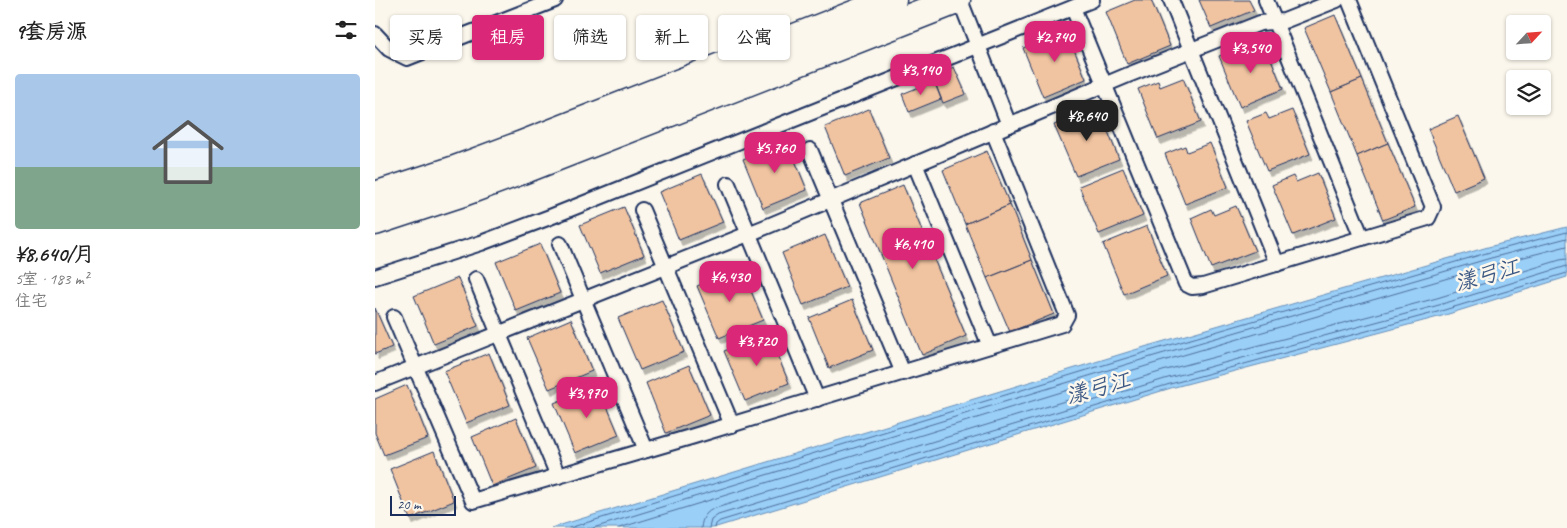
<!DOCTYPE html>
<html lang="zh">
<meta charset="utf-8">
<style>
body{margin:0;font-family:Caveat,"LXGW WenKai TC",sans-serif;background:#f2f2f2;color:#222;height:100vh;display:flex;flex-direction:column;font-size:19px;white-space:nowrap}
*{box-sizing:border-box;margin:0}
p{font-size:16px;color:#767676}
.icon{flex:none;width:28px;height:28px;fill:none;stroke:currentColor;stroke-width:2;stroke-linecap:round;stroke-linejoin:round}
.map{position:relative;flex:1;overflow:hidden}
.sheet{display:flex;flex-direction:column;background:#fff;width:375px}
.sheet>*{flex:none}
.banner{position:absolute;left:15px;top:15px;width:475px;height:45px;display:flex;gap:10px}
.needle{width:32px;rotate:64deg}
.fabs{position:absolute;left:1131px;top:15px;display:grid;gap:10px}
.fabs a{display:grid;place-items:center;width:45px;height:45px;border-radius:5px;background:#fff;box-shadow:0 1px 4px #0004;font-size:25px}
.scale{position:absolute;left:15px;bottom:12px;width:66px;box-sizing:border-box;padding-left:5px;border:2px solid #1b2f5e;border-top:0;font-size:14px;line-height:18px;white-space:nowrap;color:#1b2f5e;-webkit-text-stroke:4px #fbf7ec;paint-order:stroke}
.price{position:absolute;translate:-50% -42px;padding:0 11px;border-radius:10px;background:#db2777;color:#fff;font-size:16px;line-height:32px;filter:drop-shadow(0 1px 2px #0008)}
.price::after{content:'';position:absolute;left:50%;top:30px;width:15px;height:11px;margin-left:-8px;background:inherit;clip-path:polygon(0 0,100% 0,50% 100%)}
.price.selected{background:#222;color:#fff}
ul{padding:0;list-style:none}
li{display:grid;align-content:center;gap:10px;height:265px;padding:0 15px}
li+li{border-top:1px solid #e0e0e0}
li span{display:grid;place-items:center;height:155px;border-radius:5px;color:#555}
li>.icon{margin-inline-start:auto}
span .icon{width:90px;height:90px;fill:#fffc;stroke-width:1}
li b{font-size:21px}
h2{display:flex;justify-content:space-between;align-items:center;height:60px;padding:0 15px;font-size:21px}
.pill{padding:0 18px;border-radius:5px;background:#fff;box-shadow:0 1px 4px #0004;font-size:18px;line-height:45px}
.pill.selected{background:#db2777;color:#fff}
main{display:flex;flex:1;min-height:0}
.map>svg:first-child{display:block}
.water{fill:#9acff8;stroke:#678fba}
.lines{fill:none;stroke-linecap:round;stroke-linejoin:round}
.shore{stroke:#4e6f9c;stroke-width:1}
.building{fill:#f1c4a1;stroke:#1b2f5e;filter:url(#shadow)}
.lane-casing{stroke:#1b2f5e;stroke-width:18}
.secondary-casing{stroke:#1b2f5e;stroke-width:31}
.lane{stroke:#fbf7ec;stroke-width:14}
.secondary{stroke:#fbf7ec;stroke-width:28}
.labels{text-anchor:middle;dominant-baseline:central;stroke-width:5;stroke-linejoin:round;paint-order:stroke}
.water-label{font-size:22px;font-style:italic;fill:#3b5784;stroke:#fbf7ec}
</style>
<main>
<section class="sheet">
<h2>9套房源<svg class="icon" aria-label="filters" viewBox="0 0 24 24"><path d="M4 7h16M4 17h16"/><circle cx="9" cy="7" r="2"/><circle cx="15" cy="17" r="2"/></svg></h2>
<ul>
<li><span style="background:linear-gradient(#a9c7e8 60%,#7fa58c 0)"><svg class="icon" aria-label="home" viewBox="0 0 24 24"><path d="M3 11l9-7 9 7M6 9v11h12V9"/></svg></span><div><b>¥8,640/月</b><p>5室 · 183 m²</p><p>住宅</p></div></li>
</ul>
</section>
<div class="map">
<svg width="1192" height="528" viewBox="0 0 1192 528">
<defs>
<filter id="shadow"><feDropShadow dx="3" dy="5.5" stdDeviation="0" flood-color="#0004"/></filter>
</defs>
<rect width="100%" height="100%" fill="#fbf7ec"/>
<filter id="ink" filterUnits="userSpaceOnUse"><feTurbulence type="fractalNoise" baseFrequency=".02" numOctaves="2"/><feDisplacementMap in="SourceGraphic" scale="10" xChannelSelector="R" yChannelSelector="G"/><feConvolveMatrix kernelMatrix="1 2 1 2 8 2 1 2 1" color-interpolation-filters="sRGB"/></filter>
<g filter="url(#ink)">
<polygon class="water" points="1192,227 1192,277 1067,316 796,388 338,528 176,528 776,345 1113,247"/>
<g class="lines">
<g class="shore">
<polyline points="194,528 778,350 1115,252 1192,232"/>
<polyline points="218,528 779,356 1116,258 1192,238"/>
<polyline points="244,528 781,363 1118,265 1192,246"/>
<path d="M326,528C327,518 331,511 341,508L791,370L1062,298L1185,260L1192,259"/>
<polyline points="334,528 336,520 343,515 793,378 1064,305 1192,266"/>
<polyline points="340,528 341,524 345,521 795,384 1066,311 1192,273"/>
</g>
</g>
<g class="building">
<polygon points="760,0 776,0 795,46 752,64 731,12"/>
<polygon points="824,0 874,0 879,10 836,28"/>
<polygon points="960,15 987,79 956,92 929,28"/>
<polygon points="691,30 711,79 668,97 648,48"/>
<polygon points="890,44 908,89 865,107 844,56 865,48 867,53"/>
<polygon points="579,67 591,94 568,103 557,75"/>
<polygon points="808,78 826,122 783,139 763,89 783,81 785,87"/>
<polygon points="987,79 1013,143 982,156 956,92"/>
<polygon points="559,81 566,99 534,112 527,94"/>
<polygon points="723,107 744,159 701,176 679,125"/>
<polygon points="494,109 514,158 470,176 450,127"/>
<polygon points="917,110 935,154 892,171 871,121 891,113 894,119"/>
<polygon points="1083,116 1109,178 1079,191 1053,129"/>
<polygon points="412,141 432,190 388,208 368,159"/>
<polygon points="835,143 853,187 810,204 790,154 810,146 812,152"/>
<polygon points="1013,143 1040,207 1008,220 982,156"/>
<polygon points="612,151 635,205 590,224 568,170"/>
<polygon points="748,168 768,216 724,234 704,186"/>
<polygon points="943,173 961,218 918,235 897,185 918,176 921,182"/>
<polygon points="327,174 348,222 304,240 284,192"/>
<polygon points="528,185 591,336 547,355 485,203"/>
<polygon points="635,205 657,260 612,278 590,224"/>
<polygon points="861,206 880,251 836,268 816,218 836,209 839,215"/>
<polygon points="249,207 269,255 225,273 205,225"/>
<polygon points="772,226 792,276 749,294 728,244"/>
<polygon points="450,235 472,287 428,305 407,253"/>
<polygon points="165,244 185,293 141,311 121,262"/>
<polygon points="657,260 679,314 635,332 612,278"/>
<polygon points="366,267 388,320 344,338 322,286"/>
<polygon points="83,278 103,326 59,344 39,296"/>
<polygon points="287,300 309,352 265,370 243,318"/>
<polygon points="477,300 498,350 454,368 434,318"/>
<polygon points="0,308 17,347 0,354"/>
<polygon points="196,319 217,371 174,389 152,338"/>
<polygon points="393,333 414,383 370,401 349,351"/>
<polygon points="114,353 135,405 91,423 69,371"/>
<polygon points="314,365 335,415 291,433 271,383"/>
<polygon points="32,385 53,438 9,455 0,433 0,399"/>
<polygon points="223,385 244,435 200,453 179,403"/>
<polygon points="141,418 161,468 117,486 97,437"/>
<polygon points="59,451 79,501 35,519 15,469"/>
</g>
<g class="lines">
<g class="lane-casing">
<g id="lane">
<polyline points="585,0 634,125"/>
<polyline points="796,0 902,264"/>
<polyline points="891,0 987,238"/>
<polyline points="698,8 811,284 817,287 828,286 1053,218 1058,207 974,0"/>
<polyline points="0,34 14,49 32,58 180,0"/>
<polyline points="435,150 528,373"/>
<polyline points="540,164 615,346"/>
<polyline points="353,184 442,399"/>
<polyline points="267,210 357,425"/>
<polyline points="185,244 271,450"/>
<polyline points="0,277 106,243 175,217 717,0"/>
<polyline points="101,279 183,476"/>
<polyline points="19,317 98,501 319,436 687,324 692,315 618,131"/>
<polyline points="0,383 393,226 753,75 885,23 909,21 962,0"/>
</g>
</g>
<g class="secondary-casing">
<g id="secondary">
<polyline points="0,196 80,170 147,145 517,0"/>
<polyline points="0,221 88,192 155,167 581,0"/>
</g>
</g>
<use href="#lane" class="lane"/>
<use href="#secondary" class="secondary"/>
</g>
</g>
<g class="labels">
<g class="water-label">
<text transform="translate(1112 275) rotate(-16)">漾弓江</text>
<text transform="translate(723 388) rotate(-16)">漾弓江</text>
</g>
</g>
</svg>
<div class="fabs">
<a><svg class="needle" viewBox="-14 -14 28 28"><path d="M0-13l5 13h-10z" fill="#e53935"/><path d="M0 13l5-13h-10z" fill="#767676"/></svg></a>
<a><svg class="icon" aria-label="layers" viewBox="0 0 24 24"><path d="M12 4l9 5-9 5-9-5zM3 14l9 5 9-5"/></svg></a>
</div>
<div class="scale">20 m</div>
<b class="price" style="left:680px;top:63px">¥2,740</b>
<b class="price" style="left:876px;top:74px">¥3,540</b>
<b class="price" style="left:546px;top:96px">¥3,140</b>
<b class="price selected" style="left:712px;top:142px">¥8,640</b>
<b class="price" style="left:400px;top:174px">¥5,760</b>
<b class="price" style="left:538px;top:270px">¥6,410</b>
<b class="price" style="left:355px;top:303px">¥6,430</b>
<b class="price" style="left:382px;top:367px">¥3,720</b>
<b class="price" style="left:212px;top:419px">¥3,970</b>
<div class="banner">
<a class="pill">买房</a>
<a class="pill selected">租房</a>
<a class="pill">筛选</a>
<a class="pill">新上</a>
<a class="pill">公寓</a>
</div>
</div>
</main>
